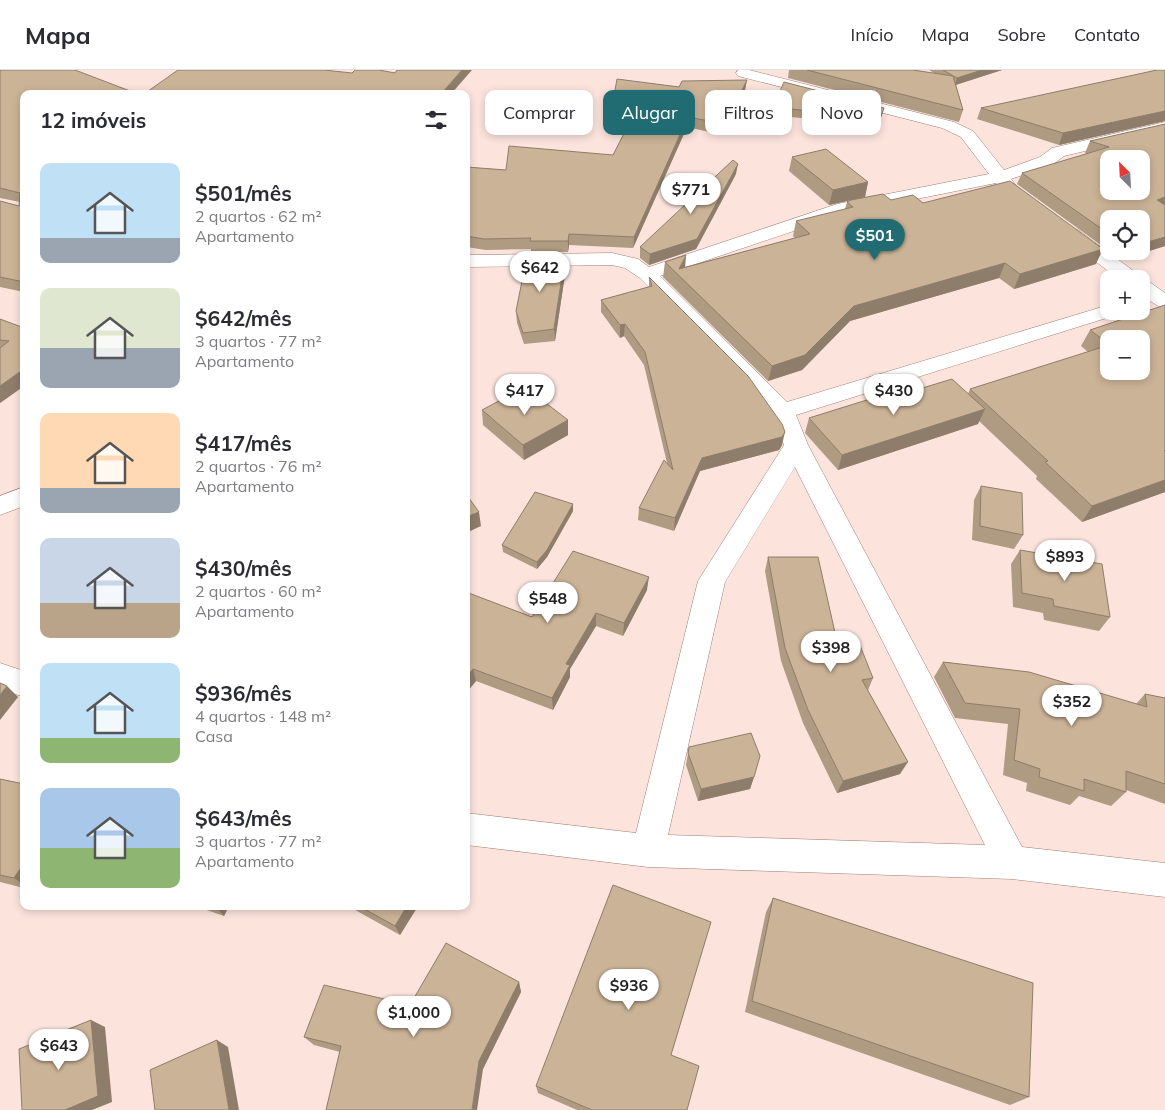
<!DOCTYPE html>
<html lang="pt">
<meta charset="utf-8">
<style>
body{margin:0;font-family:Mulish,sans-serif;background:#f2f2f3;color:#2b2b33;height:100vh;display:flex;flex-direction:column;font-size:19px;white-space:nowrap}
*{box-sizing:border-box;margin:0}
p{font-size:16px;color:#7c7c81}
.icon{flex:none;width:28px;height:28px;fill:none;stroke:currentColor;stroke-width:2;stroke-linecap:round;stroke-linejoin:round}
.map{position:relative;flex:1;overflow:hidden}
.drawer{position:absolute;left:20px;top:20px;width:450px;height:820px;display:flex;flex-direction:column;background:#fff;border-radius:10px;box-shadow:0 2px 8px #0003}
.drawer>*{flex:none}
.banner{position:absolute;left:485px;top:20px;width:475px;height:45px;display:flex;gap:10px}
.needle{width:32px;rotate:336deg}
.controls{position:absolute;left:1100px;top:80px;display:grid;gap:10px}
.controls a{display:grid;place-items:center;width:50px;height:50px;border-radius:10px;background:#fff;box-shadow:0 2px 8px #0003;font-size:25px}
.price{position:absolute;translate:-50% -42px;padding:0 11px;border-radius:18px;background:#fff;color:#222;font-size:16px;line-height:32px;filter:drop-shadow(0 1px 2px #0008)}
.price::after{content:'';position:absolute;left:50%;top:30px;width:15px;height:11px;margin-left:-8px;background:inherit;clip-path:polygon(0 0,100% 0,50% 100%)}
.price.on{background:#216c72;color:#fff}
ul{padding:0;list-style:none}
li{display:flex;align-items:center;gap:15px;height:125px;padding:0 20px}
li span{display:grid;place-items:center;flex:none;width:140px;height:100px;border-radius:10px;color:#555}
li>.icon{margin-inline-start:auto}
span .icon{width:60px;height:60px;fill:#fffc;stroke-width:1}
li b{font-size:21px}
h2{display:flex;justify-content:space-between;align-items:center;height:60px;padding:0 20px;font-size:21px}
.chip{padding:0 18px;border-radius:10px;background:#fff;box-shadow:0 2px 8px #0003;font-size:18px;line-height:45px}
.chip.on{background:#216c72;color:#fff}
header{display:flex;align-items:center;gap:30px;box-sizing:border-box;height:70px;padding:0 25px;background:#fff;border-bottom:1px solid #e1e1e2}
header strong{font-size:24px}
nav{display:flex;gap:28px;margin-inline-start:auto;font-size:18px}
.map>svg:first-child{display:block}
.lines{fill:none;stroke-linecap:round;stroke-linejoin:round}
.street-casing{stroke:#a17e73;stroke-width:1}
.street{fill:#fff;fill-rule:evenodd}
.wall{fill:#af9a82;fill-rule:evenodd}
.shaded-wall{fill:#8e7d6a}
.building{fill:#cbb397;stroke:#8e7d6a;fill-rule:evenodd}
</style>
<header>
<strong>Mapa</strong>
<nav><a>Início</a><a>Mapa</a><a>Sobre</a><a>Contato</a></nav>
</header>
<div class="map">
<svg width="1165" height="1040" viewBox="0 0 1165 1040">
<rect width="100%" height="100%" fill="#fce4dd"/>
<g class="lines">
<g class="street-casing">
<g id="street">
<path d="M738,0H749L954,52L973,61L1004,100L1040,87L1052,78L1165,52V62L1064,86L1052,95L1011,109L1019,120L1016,124L1010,125L1004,124L996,113L847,143L660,206L787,332L1102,237L1109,235V241H1119L1116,245L796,345L808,375L1022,777L1165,793V827L1012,809L648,797L466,775V743L636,763L698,511L784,375L773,344L640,208L625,198L612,195L466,197V185L612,183L638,189L649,197L837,134L989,104L961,67L942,58L738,6L736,3ZM795,397L985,775L668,765L725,512Z"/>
<polygon points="1071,158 1078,160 1139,205 1142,209 1148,211 1165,223 1165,238 1158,236 1141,225 1141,209 1119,209 1064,168 1062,164 1064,160"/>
<polygon points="24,417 24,436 0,445 0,426"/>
<polygon points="0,593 24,601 24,627 0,619"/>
</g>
</g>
<use href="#street" class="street"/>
</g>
<g class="wall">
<polygon points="0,0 24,24 24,222 0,217 0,131 19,136 20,132 0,128"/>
<polygon points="789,0 913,0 934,3 929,0 1002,0 956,15 963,40 959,52 788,8"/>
<polygon points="1165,0 1165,51 1059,75 977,49 981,38"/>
<polygon points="747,10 745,20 723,65 687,57 633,178 569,175 568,182 531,182 531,179 486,180 466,177 466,97 506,100 613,85 633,46 612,42 613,31 679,17"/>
<polygon points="773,37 884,38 878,56 772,45"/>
<polygon points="1165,54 1165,176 1127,188 1123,186 1118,187 1109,181 1141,181 1109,149 1109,181 1017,114 1022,103 1087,84 1085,83 1090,71"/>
<polygon points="792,87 868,112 865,127 829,135 789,101"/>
<polygon points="736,104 696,179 649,195 640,188 640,177"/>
<polygon points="891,130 923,133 1096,194 1014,219 999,208 850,251 802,300 768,311 663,207 665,192 685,197 795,168 793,166 796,151 845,139 847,132"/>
<polygon points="566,198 555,271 524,274 517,253 516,241"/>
<polygon points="649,207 782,375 779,380 700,401 674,461 638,450 639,438 667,393 644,295 624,266 620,268 601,242 601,230 649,217"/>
<path d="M1165,235V422L1082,452L1036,409L1037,406L979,351L978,354L838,400L805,363L809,348L968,324L970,319L1088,282L1081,276L1090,260ZM1109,269L1141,301H1109Z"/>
<polygon points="0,249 24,258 24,316 0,333"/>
<polygon points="482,340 568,350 568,365 524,390 483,355"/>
<polygon points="981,416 1023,465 1014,479 972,470 974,430"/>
<polygon points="573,441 547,487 537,499 503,482 502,475"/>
<polygon points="1020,480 1110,547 1099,561 1044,550 1043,543 1013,537 1011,494"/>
<polygon points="768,487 838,576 873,608 868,620 900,704 837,723 803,653 781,591 765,501"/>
<polygon points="647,520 623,566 596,556 570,599 570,607 553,640 476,611 466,623 466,522 532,547"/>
<polygon points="943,592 1136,634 1145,624 1165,628 1165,734 1126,720 1126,722 1111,736 1079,726 1070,735 1026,721 1027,713 1003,705 1008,654 955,648 934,607"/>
<polygon points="689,677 754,707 750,719 698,731 686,695"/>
<polygon points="0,709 24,714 24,818 0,812"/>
<polygon points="773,828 1029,1027 1010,1035 745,942 766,842"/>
<polygon points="195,836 229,836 224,846"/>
<polygon points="348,836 418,836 400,865"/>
<polygon points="519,912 521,922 483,999 340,982 314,975 304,967 410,935"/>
<polygon points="671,985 687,1040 577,1040 538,1023 536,1016"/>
</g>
<g class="shaded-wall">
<polygon points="462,0 472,0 451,24 441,24"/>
<polygon points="982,0 1002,0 955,15 957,8"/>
<polygon points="747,10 745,20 723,65 725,54"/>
<polygon points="1165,41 1165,51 1059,75 1063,63"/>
<polygon points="688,47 687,57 633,178 634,167"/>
<polygon points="738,94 736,104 696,179 649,195 650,184"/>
<polygon points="868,112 865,127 829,135 833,120"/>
<polygon points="1165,127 1165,137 1157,130"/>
<polygon points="569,164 569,175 568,182 568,171"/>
<polygon points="1165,167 1165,176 1127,188 1130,181 1141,181 1141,174"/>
<polygon points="1103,179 1096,194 1014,219 1020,204"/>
<polygon points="1121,181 1125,181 1123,186 1118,187"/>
<polygon points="686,185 685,200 679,199"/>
<polygon points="565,186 566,198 555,271 554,259"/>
<polygon points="1005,193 999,208 850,251 802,300 768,311 772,296 854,236"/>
<polygon points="625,254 624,266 620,268 620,255"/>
<polygon points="24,299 24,316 0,333 0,316"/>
<polygon points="985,339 978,354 838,400 842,385"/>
<polygon points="568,350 568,365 524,390 523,375"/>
<polygon points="785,362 782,375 779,380 700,401 674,461 675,448 702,388"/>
<polygon points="1165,410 1165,422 1082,452 1092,436"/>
<polygon points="573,434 573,441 547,487 537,499 537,492"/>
<polygon points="479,442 481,456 466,463 466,447"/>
<polygon points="649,507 647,520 623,566 624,553"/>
<polygon points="596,543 596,556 570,599 570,607 553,640 552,628 566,594"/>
<polygon points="473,599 476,611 466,623 466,608"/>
<polygon points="7,616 18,627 0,650 0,625"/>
<polygon points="908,692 900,704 837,723 843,711"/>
<polygon points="754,707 750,719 698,731 701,719"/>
<polygon points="24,793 24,815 14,808"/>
<polygon points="215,836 229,836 224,846"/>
<polygon points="407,836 418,836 400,865 395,856"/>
<polygon points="519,912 521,922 483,999 477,1040 472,1040 479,991"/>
<polygon points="91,950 105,957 112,1032 92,1040 65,1040"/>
<polygon points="217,970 228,977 239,1040 229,1040"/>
</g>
<g class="building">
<polygon points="0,0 75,0 138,24 24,24 24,212 0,207 0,131 19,136 20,123 0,118"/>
<polygon points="178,0 324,0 352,3 355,0 379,0 395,3 397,0 462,0 441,24 144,24"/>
<polygon points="807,0 913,0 953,6 963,40"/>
<polygon points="943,0 982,0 957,8"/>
<polygon points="1157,0 1165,0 1165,41 1063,63 981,38"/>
<polygon points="617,9 679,17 682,11 747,10 725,54 688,47 634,167 569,164 568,171 530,171 531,168 484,169 466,166 466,97 506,100 509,76 613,85 638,36 613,31"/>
<polygon points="784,12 884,38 880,49 773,37"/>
<path d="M1165,54V127L1157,130L1165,135V167L1141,174V149H1109V164L1022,103L1109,77L1090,71ZM1109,89H1141V121H1109Z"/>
<polygon points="826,79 868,112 833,120 792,87"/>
<polygon points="733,90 738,94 697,169 650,184 640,177"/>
<polygon points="1010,111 1103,179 1020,204 1005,193 854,236 805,285 772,296 665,192 686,185 679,199 810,164 796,151 853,137 847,132 851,130 883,124 891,130 913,125 923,133"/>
<polygon points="527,186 565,186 554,259 523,263 516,241"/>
<polygon points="649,207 748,306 782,354 785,362 782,367 702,388 675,448 639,438 664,390 673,400 645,282 625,254 620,255 601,230 652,216"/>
<polygon points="1165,235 1165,380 1164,381 1165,382 1165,410 1092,436 1045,392 1048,391 970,319 1109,275 1109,301 1141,301 1141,269 1109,269 1109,274 1090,260"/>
<polygon points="0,249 24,258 24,299 0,316 0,278 9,271 0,270"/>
<polygon points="952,309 985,339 842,385 809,348 902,319 906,323"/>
<polygon points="525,317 568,350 523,375 482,340"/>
<polygon points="981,416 1022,423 1023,465 980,456"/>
<polygon points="535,422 573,434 547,480 537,492 502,475"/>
<polygon points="466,424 479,442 466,447"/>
<polygon points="1020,480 1102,494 1110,547 1054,536 1053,529 1022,523"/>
<polygon points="573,481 649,507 624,553 596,543 566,594 570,595 552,628 473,599 466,608 466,522 532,547"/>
<polygon points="768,487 818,487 838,576 859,573 873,608 862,610 908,692 843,711 808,640 785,578"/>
<polygon points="943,592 1029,602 1147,637 1145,624 1165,628 1165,714 1126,701 1126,722 1084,709 1084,721 1039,707 1040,699 1014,690 1020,639 965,633"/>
<polygon points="0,613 7,616 0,625"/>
<polygon points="751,663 760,686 754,707 701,719 688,683 689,677"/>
<polygon points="0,709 24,714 24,793 14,808 0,805"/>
<polygon points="613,815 711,852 671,985 699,996 687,1040 592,1040 536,1016"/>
<polygon points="773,828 1033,913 1029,1027 752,931"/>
<polygon points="359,836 407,836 395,856"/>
<polygon points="446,873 519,912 479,991 472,1040 326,1040 341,976 304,967 324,915 410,935"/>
<polygon points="91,950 98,1026 65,1040 22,1040 19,979"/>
<polygon points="217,970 229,1040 155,1040 150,1000"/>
</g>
</svg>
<div class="controls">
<a><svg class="needle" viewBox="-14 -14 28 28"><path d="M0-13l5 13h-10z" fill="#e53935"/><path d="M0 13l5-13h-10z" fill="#7c7c81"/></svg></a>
<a><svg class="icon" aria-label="locate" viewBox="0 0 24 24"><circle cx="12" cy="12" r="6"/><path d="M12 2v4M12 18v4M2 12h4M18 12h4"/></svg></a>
<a>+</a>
<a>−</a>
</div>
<b class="price" style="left:691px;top:145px">$771</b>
<b class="price on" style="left:875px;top:191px">$501</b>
<b class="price" style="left:540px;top:223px">$642</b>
<b class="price" style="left:525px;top:346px">$417</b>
<b class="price" style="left:894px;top:346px">$430</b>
<b class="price" style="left:1065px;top:512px">$893</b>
<b class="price" style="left:548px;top:554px">$548</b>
<b class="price" style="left:831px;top:603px">$398</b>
<b class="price" style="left:1072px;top:657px">$352</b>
<b class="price" style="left:629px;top:941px">$936</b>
<b class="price" style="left:414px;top:968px">$1,000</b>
<b class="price" style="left:59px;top:1001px">$643</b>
<div class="banner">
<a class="chip">Comprar</a>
<a class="chip on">Alugar</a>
<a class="chip">Filtros</a>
<a class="chip">Novo</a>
</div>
<section class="drawer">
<h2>12 imóveis<svg class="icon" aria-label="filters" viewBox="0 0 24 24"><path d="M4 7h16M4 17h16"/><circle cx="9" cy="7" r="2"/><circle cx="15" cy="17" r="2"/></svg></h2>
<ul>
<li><span style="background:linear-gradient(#bfe0f5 75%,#9aa5b1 0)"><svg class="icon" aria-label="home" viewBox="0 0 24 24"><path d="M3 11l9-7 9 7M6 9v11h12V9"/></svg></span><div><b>$501/mês</b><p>2 quartos · 62 m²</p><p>Apartamento</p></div></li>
<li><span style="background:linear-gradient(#dfe7d0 60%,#9aa5b1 0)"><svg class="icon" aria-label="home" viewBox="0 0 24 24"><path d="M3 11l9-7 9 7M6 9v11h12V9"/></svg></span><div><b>$642/mês</b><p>3 quartos · 77 m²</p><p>Apartamento</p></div></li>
<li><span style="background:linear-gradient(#ffd9b3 75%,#9aa5b1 0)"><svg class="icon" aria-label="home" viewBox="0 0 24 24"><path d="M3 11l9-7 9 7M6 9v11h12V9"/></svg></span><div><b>$417/mês</b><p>2 quartos · 76 m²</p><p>Apartamento</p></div></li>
<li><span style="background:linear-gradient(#c9d6e8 65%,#b9a48a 0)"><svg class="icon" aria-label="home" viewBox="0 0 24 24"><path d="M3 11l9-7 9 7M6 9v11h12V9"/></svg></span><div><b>$430/mês</b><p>2 quartos · 60 m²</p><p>Apartamento</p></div></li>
<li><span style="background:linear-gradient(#bfe0f5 75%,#8fb573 0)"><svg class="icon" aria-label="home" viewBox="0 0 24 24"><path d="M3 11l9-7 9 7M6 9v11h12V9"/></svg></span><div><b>$936/mês</b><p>4 quartos · 148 m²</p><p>Casa</p></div></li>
<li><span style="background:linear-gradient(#a9c7e8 60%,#8fb573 0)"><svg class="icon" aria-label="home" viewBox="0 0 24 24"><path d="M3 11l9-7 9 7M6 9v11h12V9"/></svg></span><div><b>$643/mês</b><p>3 quartos · 77 m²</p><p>Apartamento</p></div></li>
</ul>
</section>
</div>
